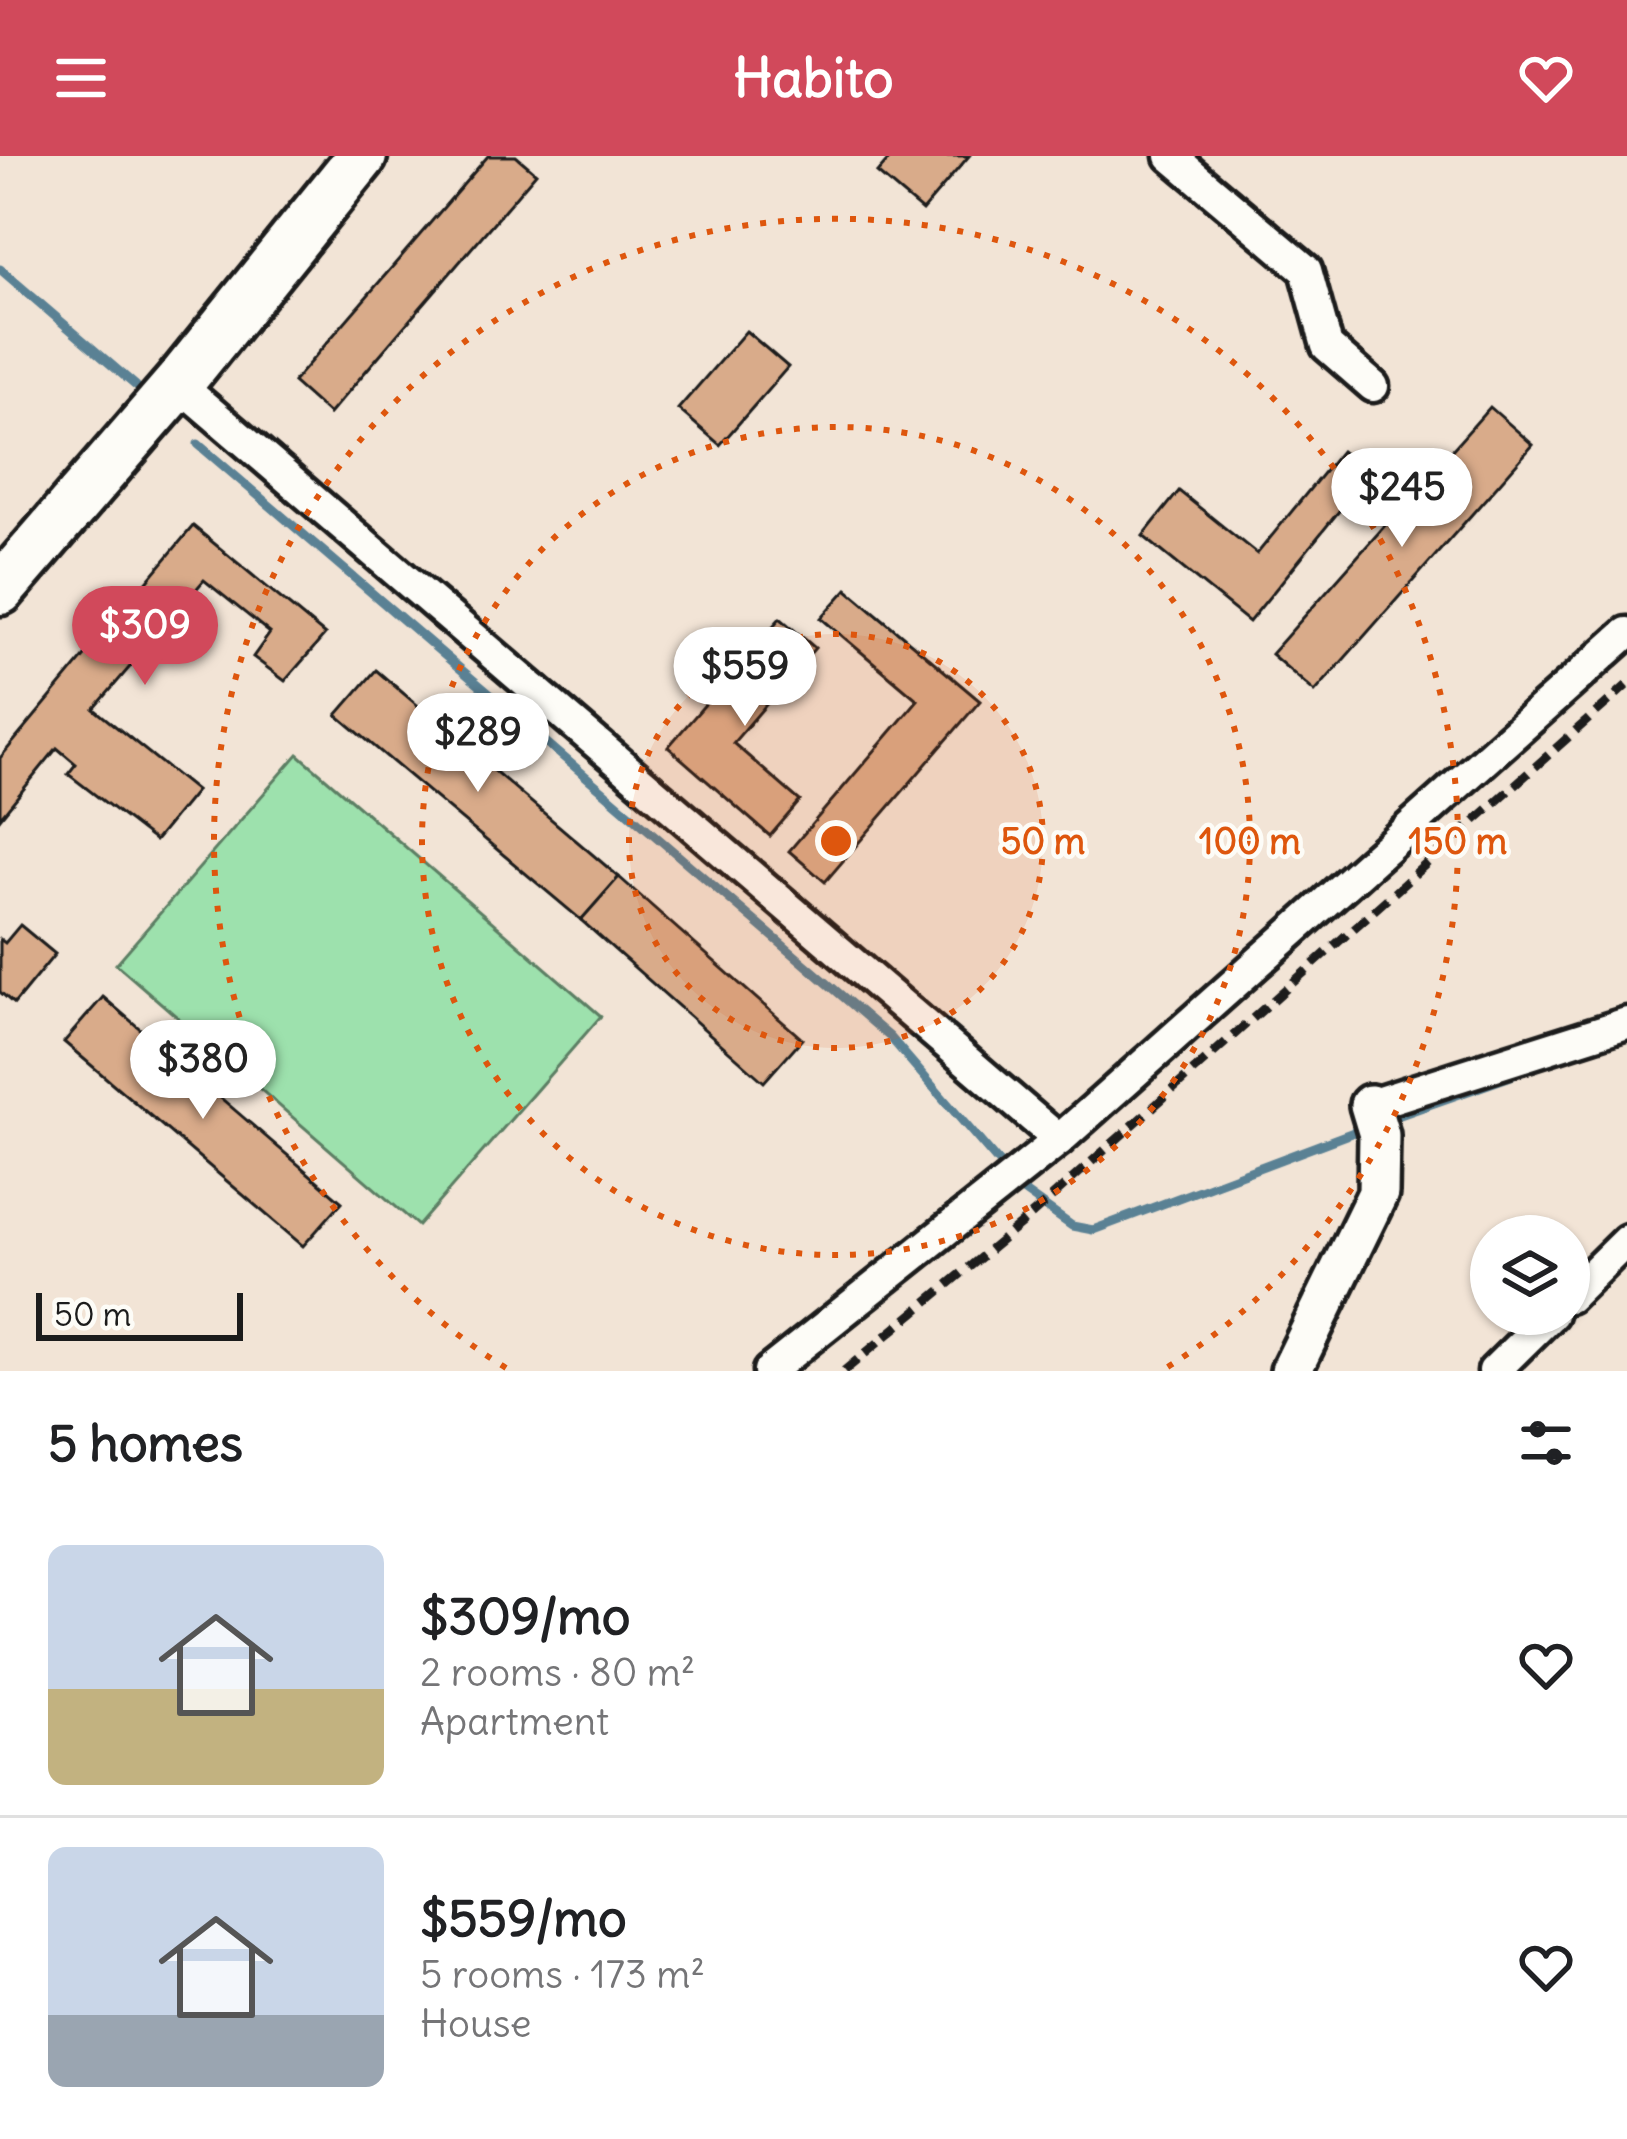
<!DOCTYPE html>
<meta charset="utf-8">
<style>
body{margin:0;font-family:Delius,sans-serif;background:#f6f6f6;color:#202124;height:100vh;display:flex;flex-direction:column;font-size:45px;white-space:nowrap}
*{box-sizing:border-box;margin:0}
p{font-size:39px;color:#757577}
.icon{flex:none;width:66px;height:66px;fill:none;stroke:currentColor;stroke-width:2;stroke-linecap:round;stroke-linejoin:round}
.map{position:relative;height:1215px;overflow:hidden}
.side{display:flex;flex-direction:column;background:#fff;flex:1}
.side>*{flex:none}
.controls{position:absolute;left:1470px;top:1059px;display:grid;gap:24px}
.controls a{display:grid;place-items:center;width:120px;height:120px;border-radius:50%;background:#fff;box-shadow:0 3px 9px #0004;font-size:60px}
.scale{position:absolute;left:36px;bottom:30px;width:207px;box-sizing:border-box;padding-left:12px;border:6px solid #1c1c1c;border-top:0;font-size:33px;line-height:42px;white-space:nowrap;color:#1c1c1c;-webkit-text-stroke:9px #fdfcf7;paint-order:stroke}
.price{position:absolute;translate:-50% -102px;padding:0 27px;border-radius:42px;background:#fff;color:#222;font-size:39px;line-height:78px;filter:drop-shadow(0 3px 6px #0008)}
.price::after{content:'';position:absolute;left:50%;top:72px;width:36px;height:27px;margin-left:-18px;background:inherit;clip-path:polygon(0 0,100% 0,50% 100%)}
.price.selected{background:#d1495b;color:#fff}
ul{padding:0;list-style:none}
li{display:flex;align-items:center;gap:36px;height:300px;padding:0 48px}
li+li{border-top:3px solid #e0e0e0}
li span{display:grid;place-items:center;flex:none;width:336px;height:240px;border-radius:18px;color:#555}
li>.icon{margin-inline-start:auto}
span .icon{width:144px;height:144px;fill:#fffc;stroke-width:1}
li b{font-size:51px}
h2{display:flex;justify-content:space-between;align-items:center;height:144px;padding:0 48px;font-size:51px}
header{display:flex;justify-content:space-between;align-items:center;height:156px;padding:0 48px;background:#d1495b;color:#fff;font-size:54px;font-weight:700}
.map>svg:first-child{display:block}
.green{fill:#9de1ad;stroke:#5c7e64;stroke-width:3}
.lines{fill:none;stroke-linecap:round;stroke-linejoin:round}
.stream{stroke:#5a8194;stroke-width:9}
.building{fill:#d9ab8a;stroke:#1c1c1c;stroke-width:3}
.minor-casing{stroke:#1c1c1c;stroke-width:39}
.tertiary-casing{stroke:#1c1c1c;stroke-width:48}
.primary-casing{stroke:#1c1c1c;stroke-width:57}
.minor{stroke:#fdfcf7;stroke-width:30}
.tertiary{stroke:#fdfcf7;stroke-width:39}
.primary{stroke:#fdfcf7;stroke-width:48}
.rail{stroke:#1c1c1c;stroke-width:9;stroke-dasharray:18 9;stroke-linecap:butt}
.ring{fill:none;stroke:#de560d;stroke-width:6;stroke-dasharray:6 12}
.centre{fill:#de560d;stroke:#fdfcf7;stroke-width:6}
.ring-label{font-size:36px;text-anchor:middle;font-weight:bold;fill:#de560d;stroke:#fdfcf7;stroke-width:9;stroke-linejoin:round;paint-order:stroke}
</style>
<header><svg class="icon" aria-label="menu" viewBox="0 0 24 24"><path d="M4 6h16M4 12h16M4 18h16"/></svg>Habito<svg class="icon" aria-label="heart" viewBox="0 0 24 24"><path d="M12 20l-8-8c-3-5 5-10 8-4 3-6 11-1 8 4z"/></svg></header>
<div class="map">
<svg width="1627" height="1215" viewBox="0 0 1627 1215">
<rect width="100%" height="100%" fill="#f2e4d6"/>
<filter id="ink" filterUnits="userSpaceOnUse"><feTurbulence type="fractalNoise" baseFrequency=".00833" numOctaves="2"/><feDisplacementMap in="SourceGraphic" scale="24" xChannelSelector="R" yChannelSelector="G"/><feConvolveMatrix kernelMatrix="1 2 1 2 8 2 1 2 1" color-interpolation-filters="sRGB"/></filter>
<g filter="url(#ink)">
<polygon class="green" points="298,598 601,860 418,1070 116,808"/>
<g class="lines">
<g class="stream">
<polyline points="0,113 136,230"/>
<polyline points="198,288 890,881 1023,1035 1072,1070 1093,1074 1367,971"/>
<polyline points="1383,965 1514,919"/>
</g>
</g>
<g class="building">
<polygon points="488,0 516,0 536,17 329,258 293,226"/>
<polygon points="892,0 969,0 922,55 877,17"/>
<polygon points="746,175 788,211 720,289 678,253"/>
<polygon points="1490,251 1533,289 1315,536 1271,498"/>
<polygon points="1341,295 1369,318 1249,466 1143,380 1179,335 1257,398"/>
<polygon points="193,370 325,479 285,525 253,501 270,477 204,424 94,553 196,635 155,685 68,618 76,608 57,592 0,662 0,602"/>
<polygon points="847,433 980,545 825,726 789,695 918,544 821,462"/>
<polygon points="780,462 815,492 733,587 800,645 770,680 668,591"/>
<polygon points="376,514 619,721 581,764 337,559"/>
<polygon points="619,721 802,883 764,926 581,764"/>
<polygon points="20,769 55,798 14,848 0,836 0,783 5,787"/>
<polygon points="103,841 342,1046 303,1090 64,886"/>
</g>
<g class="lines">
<g class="minor-casing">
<g id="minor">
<polyline points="1171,0 1306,114 1327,190 1373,230"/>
<polyline points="178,228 1059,984 1627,477"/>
<polyline points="1370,949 1627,867"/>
<polyline points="1569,1141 1627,1084"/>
<polyline points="769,1215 1059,984"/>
<polyline points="1494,1215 1552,1158"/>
</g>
</g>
<g class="tertiary-casing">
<polyline id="tertiary" points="1291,1215 1378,1037 1379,979 1370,949"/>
</g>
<g class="primary-casing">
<polyline id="primary" points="0,434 178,228 362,0"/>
</g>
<use href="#minor" class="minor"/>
<use href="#tertiary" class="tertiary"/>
<use href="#primary" class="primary"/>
<polyline class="rail" points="844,1215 1033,1058 1627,529"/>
</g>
</g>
<circle cx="836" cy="685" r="207" fill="#de560d" fill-opacity=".12"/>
<g class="ring">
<circle cx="836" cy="685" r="207"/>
<circle cx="836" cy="685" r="414"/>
<path d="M506 1212A622 622 0 1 1 1166 1212"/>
</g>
<circle cx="836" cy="685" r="18" class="centre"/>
<g class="ring-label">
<text x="1043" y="698">50 m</text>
<text x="1250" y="698">100 m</text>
<text x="1458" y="698">150 m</text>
</g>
</svg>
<div class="controls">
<a><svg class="icon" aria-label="layers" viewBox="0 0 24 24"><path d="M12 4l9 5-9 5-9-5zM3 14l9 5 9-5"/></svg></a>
</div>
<div class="scale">50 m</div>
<b class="price" style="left:1402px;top:394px">$245</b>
<b class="price selected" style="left:145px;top:532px">$309</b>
<b class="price" style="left:745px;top:573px">$559</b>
<b class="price" style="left:478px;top:639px">$289</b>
<b class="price" style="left:203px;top:966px">$380</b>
</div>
<section class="side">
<h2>5 homes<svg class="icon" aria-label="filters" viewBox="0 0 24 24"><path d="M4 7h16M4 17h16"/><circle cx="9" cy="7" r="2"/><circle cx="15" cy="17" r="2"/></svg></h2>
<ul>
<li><span style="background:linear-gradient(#c9d6e8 60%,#c2b280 0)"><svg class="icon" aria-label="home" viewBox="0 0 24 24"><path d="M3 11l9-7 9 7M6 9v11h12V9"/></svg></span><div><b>$309/mo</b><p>2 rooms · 80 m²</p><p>Apartment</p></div><svg class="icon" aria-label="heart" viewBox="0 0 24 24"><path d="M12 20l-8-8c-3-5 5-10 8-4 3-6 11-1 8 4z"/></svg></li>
<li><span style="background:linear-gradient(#c9d6e8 70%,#9aa5b1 0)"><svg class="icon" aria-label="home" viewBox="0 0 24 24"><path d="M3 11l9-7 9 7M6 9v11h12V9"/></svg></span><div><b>$559/mo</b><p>5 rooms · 173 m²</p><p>House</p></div><svg class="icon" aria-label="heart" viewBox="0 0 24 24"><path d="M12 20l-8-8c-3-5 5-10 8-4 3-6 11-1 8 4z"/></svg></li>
</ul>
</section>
